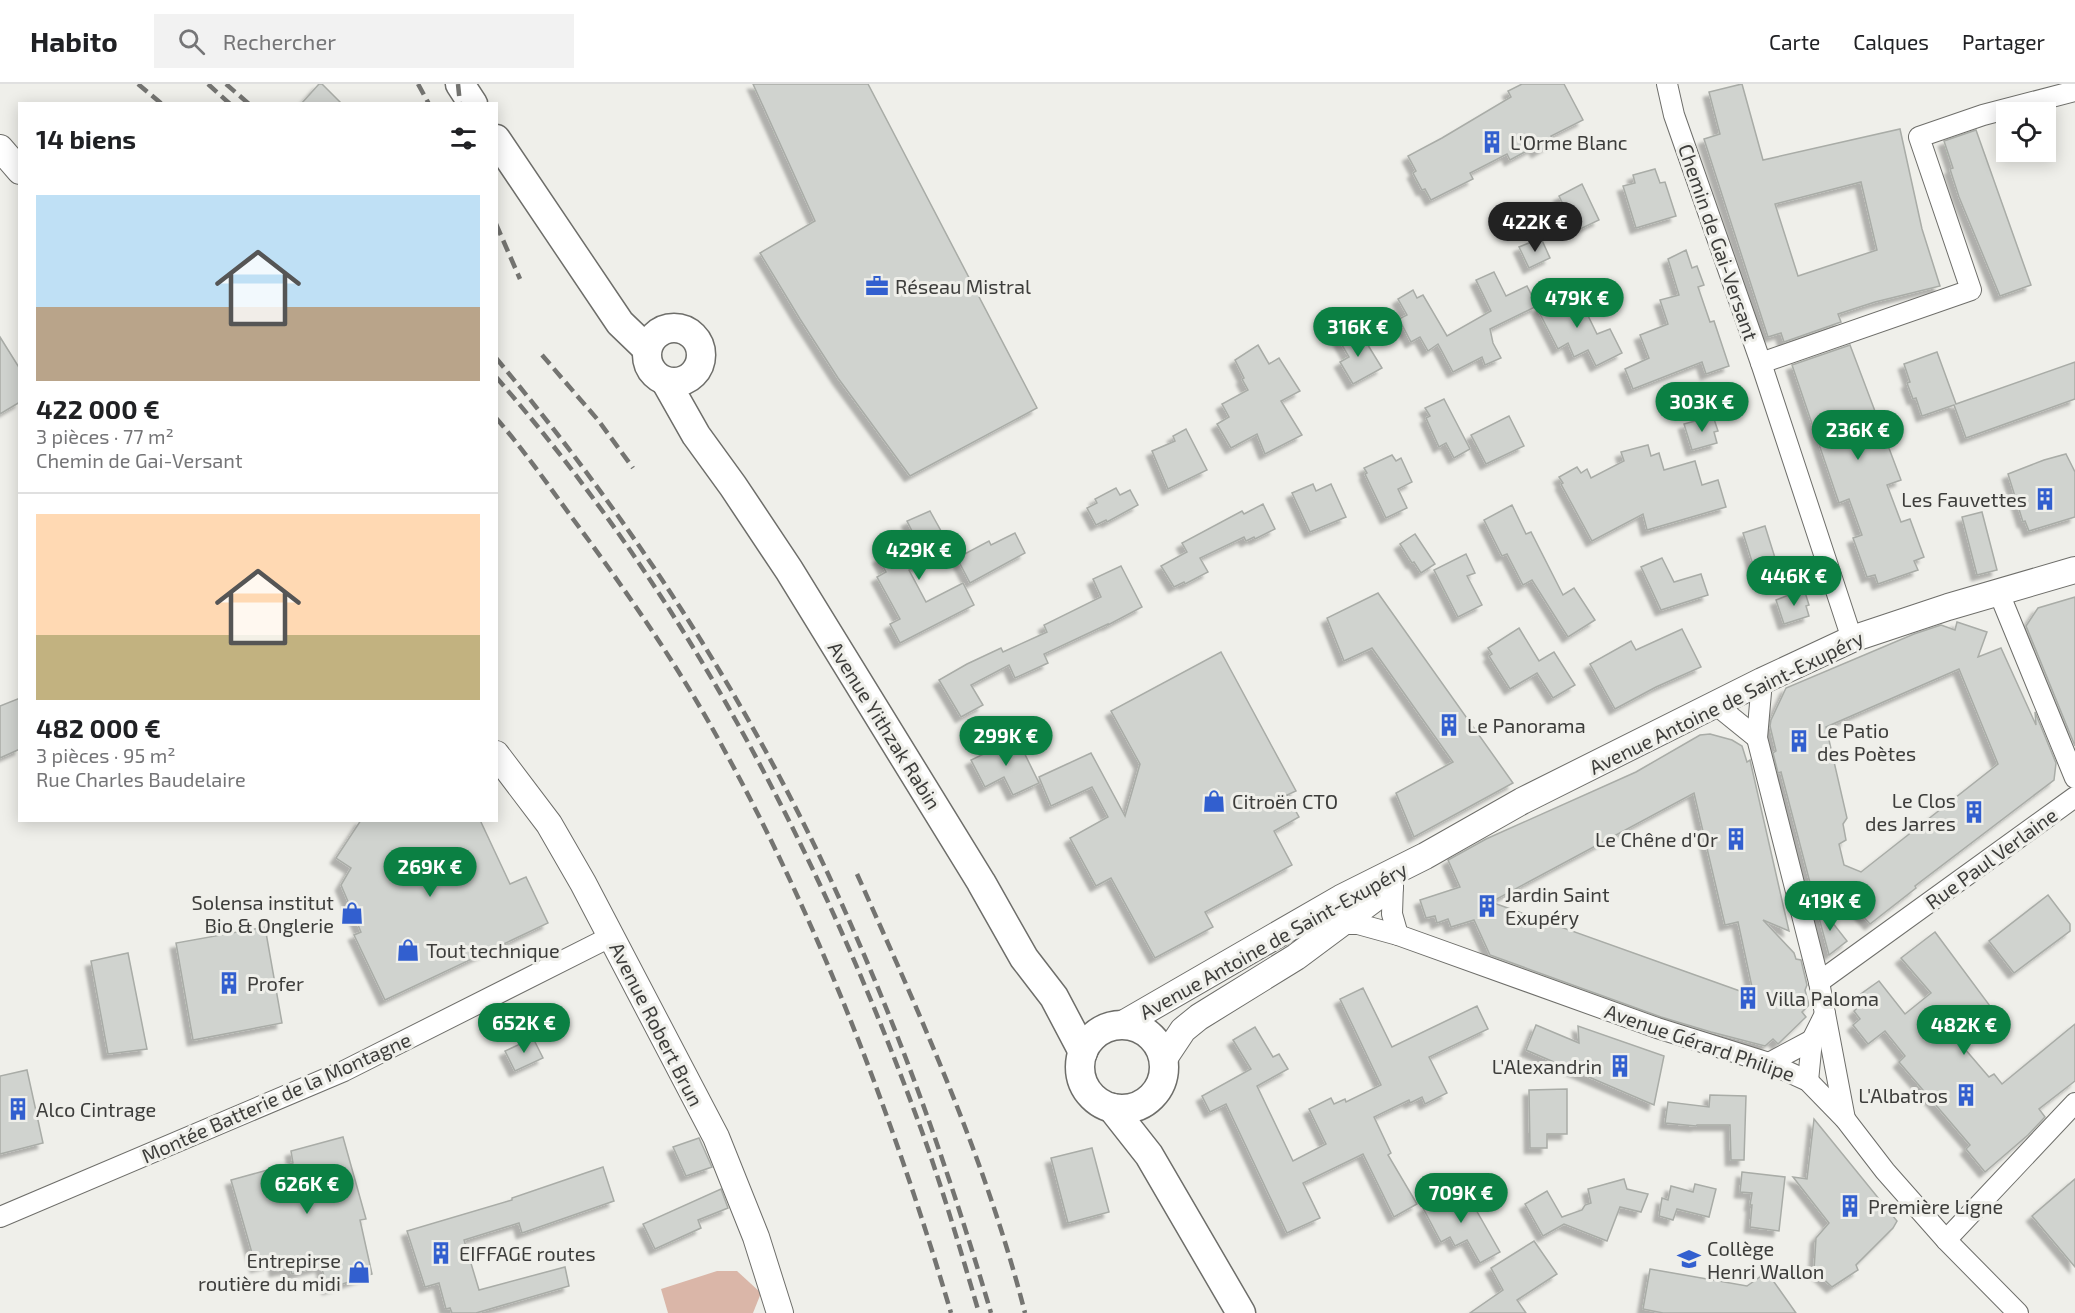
<!DOCTYPE html>
<html lang="fr">
<meta charset="utf-8">
<style>
body{margin:0;font-family:"Exo 2",sans-serif;background:#f2f2f2;color:#202124;height:100vh;display:flex;flex-direction:column;font-size:22px;white-space:nowrap}
*{box-sizing:border-box;margin:0}
p{font-size:20px;color:#757577}
.icon{flex:none;width:33px;height:33px;fill:none;stroke:currentColor;stroke-width:2;stroke-linecap:round;stroke-linejoin:round}
.map{position:relative;flex:1;overflow:hidden}
.panel{position:absolute;left:18px;top:18px;width:480px;height:720px;display:flex;flex-direction:column;background:#fff;border-radius:0px;box-shadow:0 3px 15px #0003}
.panel>*{flex:none}
.tools{position:absolute;left:1996px;top:18px;display:grid;gap:12px}
.tools a{display:grid;place-items:center;width:60px;height:60px;border-radius:0px;background:#fff;box-shadow:0 3px 15px #0003;font-size:30px}
.price{position:absolute;translate:-50% -51px;padding:0 14px;border-radius:21px;background:#0b8043;color:#fff;font-size:20px;line-height:39px;filter:drop-shadow(0 2px 3px #0008)}
.price::after{content:'';position:absolute;left:50%;top:36px;width:18px;height:14px;margin-left:-9px;background:inherit;clip-path:polygon(0 0,100% 0,50% 100%)}
.price.selected{background:#222;color:#fff}
ul{padding:0;list-style:none}
li{display:grid;align-content:center;gap:12px;height:318px;padding:0 18px}
li+li{border-top:2px solid #e0e0e0}
li span{display:grid;place-items:center;height:186px;border-radius:0px;color:#555}
li>.icon{margin-inline-start:auto}
span .icon{width:108px;height:108px;fill:#fffc;stroke-width:1}
li b{font-size:26px}
h2{display:flex;justify-content:space-between;align-items:center;height:72px;padding:0 18px;font-size:26px}
header{display:flex;align-items:center;gap:36px;box-sizing:border-box;height:84px;padding:0 30px;background:#fff;border-bottom:2px solid #e0e0e0}
header strong{font-size:28px}
nav{display:flex;gap:33px;margin-inline-start:auto;font-size:21px}
.search{width:420px;height:54px;background:#f2f2f2;display:flex;align-items:center;gap:15px;box-sizing:border-box;padding:0 21px;border-radius:0px;color:#757577;font-size:22px}
.map>svg:first-child{display:block}
.green{fill:#dab6a8}
.building{fill:#d0d3cf;stroke:#a9aca7;stroke-width:1.5;fill-rule:evenodd;filter:url(#shadow)}
.lines{fill:none;stroke-linecap:round;stroke-linejoin:round}
.minor-casing{stroke:#6e6e6a;stroke-width:22}
.tertiary-casing{stroke:#6e6e6a;stroke-width:28}
.secondary-casing{stroke:#6e6e6a;stroke-width:31}
.minor{stroke:#fff;stroke-width:20}
.tertiary{stroke:#fff;stroke-width:26}
.secondary{stroke:#fff;stroke-width:28}
.rail{stroke:#747471;stroke-width:4.5;stroke-dasharray:12 6;stroke-linecap:butt}
.labels{text-anchor:middle;dominant-baseline:central;stroke-width:6;stroke-linejoin:round;paint-order:stroke}
.poi-label{font-size:20px;fill:#3d3d3b;stroke:#efefea;text-anchor:start}
.street-label{font-size:20px;fill:#3d3d3b;stroke:#efefea}
</style>
<header>
<strong>Habito</strong>
<div class="search"><svg class="icon" aria-label="search" viewBox="0 0 24 24"><circle cx="10" cy="10" r="6"/><path d="M15 15l6 6"/></svg>Rechercher</div>
<nav><a>Carte</a><a>Calques</a><a>Partager</a></nav>
</header>
<div class="map">
<svg width="2075" height="1229" viewBox="0 0 2075 1229">
<defs>
<filter id="shadow"><feDropShadow dx="-5.5" dy="5.5" stdDeviation="1.5" flood-color="#0004"/></filter>
</defs>
<rect width="100%" height="100%" fill="#efefea"/>
<polygon class="green" points="717,1187 737,1187 761,1209 753,1229 668,1229 661,1205"/>
<g class="building">
<polygon points="319,0 322,0 342,20 301,20"/>
<polygon points="753,0 868,0 1037,324 910,392 838,294 800,235 760,169 815,137"/>
<polygon points="1522,0 1564,0 1583,36 1551,52 1554,58 1537,68 1534,63 1510,76 1507,70 1470,89 1473,95 1431,116 1425,105 1422,106 1413,89 1416,87 1408,72 1442,54 1511,13 1508,7"/>
<path d="M1742,0L1763,76L1900,45L1922,145L1940,202L1875,218L1838,230L1841,238L1784,258L1781,249L1768,253L1704,55L1720,50L1709,8ZM1861,98L1877,166L1798,192L1775,120Z"/>
<polygon points="1976,46 2031,201 2000,212 1959,113 1950,85 1953,84 1944,57"/>
<polygon points="1655,85 1660,99 1665,98 1676,132 1636,144 1623,102 1635,99 1633,91"/>
<polygon points="1582,100 1599,136 1576,147 1559,112"/>
<polygon points="1541,154 1550,174 1529,184 1519,163"/>
<polygon points="1686,166 1692,184 1697,182 1704,201 1698,203 1710,238 1714,237 1729,282 1706,290 1702,278 1633,305 1625,285 1649,274 1640,251 1668,240 1660,216 1679,211 1668,175"/>
<polygon points="1494,188 1506,212 1527,202 1537,222 1490,245 1493,259 1501,274 1485,281 1482,273 1453,288 1438,260 1428,267 1420,253 1411,258 1399,235 1407,231 1398,215 1413,206 1417,214 1423,211 1447,252 1491,227 1476,196"/>
<polygon points="1575,205 1597,250 1610,245 1622,269 1596,282 1588,266 1574,273 1568,259 1558,265 1537,224"/>
<polygon points="1353,247 1358,255 1363,253 1382,284 1353,300 1340,278 1349,273 1339,256"/>
<polygon points="0,253 20,285 20,318 0,330"/>
<polygon points="1258,261 1269,280 1279,274 1300,307 1281,317 1302,351 1265,370 1257,350 1231,364 1217,340 1229,333 1222,320 1248,306 1242,295 1244,294 1235,276"/>
<polygon points="1850,261 1901,396 1887,401 1901,438 1910,435 1924,473 1914,477 1918,486 1878,500 1875,491 1867,493 1853,454 1862,451 1849,415 1839,419 1792,281"/>
<polygon points="1937,268 1956,320 2075,278 2075,315 1966,354 1954,321 1922,332 1916,314 1913,315 1907,299 1910,298 1904,280"/>
<polygon points="1444,315 1470,365 1454,374 1446,359 1439,363 1426,334 1430,332 1425,324"/>
<polygon points="1509,332 1524,362 1486,380 1471,351"/>
<polygon points="1713,332 1718,347 1714,348 1717,359 1692,366 1684,340"/>
<polygon points="1186,345 1207,386 1168,405 1152,367 1175,357 1173,352"/>
<polygon points="1648,361 1651,372 1659,369 1664,386 1695,377 1702,401 1718,396 1726,423 1647,446 1643,430 1592,457 1561,400 1563,399 1559,393 1577,383 1581,389 1587,385 1591,394 1624,377 1621,368"/>
<polygon points="2066,370 2075,388 2075,433 2029,447 2025,437 2023,438 2008,390 2044,376"/>
<polygon points="1392,371 1396,377 1401,374 1412,398 1398,405 1407,424 1386,434 1365,390 1367,389 1364,384"/>
<polygon points="1313,400 1316,407 1331,400 1346,433 1310,448 1292,409"/>
<polygon points="1116,404 1120,411 1130,406 1138,421 1107,438 1106,436 1096,441 1087,424 1097,419 1095,415"/>
<polygon points="1263,420 1275,445 1255,455 1254,453 1246,457 1244,453 1200,474 1208,488 1185,500 1184,498 1174,503 1161,482 1187,468 1182,459 1242,427 1244,430"/>
<polygon points="1512,421 1526,450 1531,448 1563,511 1574,504 1595,536 1568,553 1532,496 1523,501 1507,470 1502,472 1484,436"/>
<polygon points="930,427 951,465 909,486 926,518 963,499 974,521 900,559 890,540 900,535 877,493 886,488 878,474 909,458 906,453 913,449 907,437"/>
<polygon points="1982,428 1997,486 1977,491 1962,433"/>
<polygon points="1765,442 1776,477 1754,484 1743,449"/>
<polygon points="1015,449 1025,469 970,499 957,474 989,457 991,461"/>
<polygon points="1415,450 1435,480 1421,489 1414,478 1412,479 1400,460"/>
<polygon points="1466,470 1475,489 1467,492 1482,521 1458,533 1434,486"/>
<polygon points="1662,474 1674,498 1701,490 1708,511 1661,526 1641,483"/>
<polygon points="1121,482 1142,523 1108,541 1108,540 1044,570 1048,579 1015,594 1009,581 971,601 983,621 961,633 939,596 967,580 1001,564 1003,568 1047,548 1044,541 1101,513 1093,495"/>
<polygon points="1804,505 1809,521 1806,522 1809,532 1784,540 1776,516"/>
<polygon points="1378,509 1513,699 1414,753 1396,709 1453,678 1372,564 1344,577 1327,534"/>
<polygon points="2075,513 2075,662 2026,542 2038,524"/>
<path d="M1957,538L1987,548L1978,573L2001,564L2036,641L2035,628L2056,679L2054,696L1915,802L1916,804L1870,840L1832,799L1814,814L1781,688L1778,689L1773,669L1776,667L1770,642L1771,636L1786,604L1914,550L1941,541L1955,546ZM1959,585L1998,680L1861,788L1844,781L1839,760L1846,756L1843,740L1847,734L1826,643Z"/>
<polygon points="1519,544 1539,577 1554,568 1575,601 1553,614 1537,589 1510,605 1489,572 1492,570 1488,564"/>
<polygon points="1682,545 1701,583 1656,603 1615,625 1590,580 1631,557 1636,566"/>
<polygon points="1221,568 1296,707 1287,711 1299,733 1274,747 1292,781 1205,828 1213,843 1155,874 1111,794 1096,802 1070,754 1108,733 1092,703 1051,722 1039,693 1091,669 1125,732 1140,680 1111,627"/>
<polygon points="20,614 20,665 0,674 0,622"/>
<path d="M1710,650L1732,656L1742,662L1747,678L1750,676L1789,847L1763,836L1794,869L1796,875L1801,876L1807,901L1805,906L1809,921L1802,928L1806,933L1778,960L1773,955L1765,962L1711,948L1661,933L1490,871L1474,836L1451,843L1448,835L1437,839L1435,832L1426,834L1420,816L1460,803L1448,776L1486,755L1636,688L1700,651ZM1694,709L1725,841L1738,838L1754,912L1491,818Z"/>
<polygon points="1017,654 1039,699 1013,711 1004,693 985,703 971,676"/>
<polygon points="361,736 480,736 510,800 526,793 548,839 385,916 354,851 361,848 341,801 351,784 336,774"/>
<polygon points="2048,811 2070,840 2070,847 2014,889 1989,857"/>
<polygon points="1814,815 1847,857 1829,871"/>
<polygon points="265,843 282,939 193,956 176,859"/>
<polygon points="1935,848 1990,922 1952,950 1989,993 1994,990 2002,1000 2075,940 2075,997 2039,1025 2045,1033 2028,1051 1985,1088 1966,1065 1970,1061 1899,978 1905,972 1885,947 1868,960 1853,941 1860,935 1854,927 1863,919 1858,912 1879,897 1905,930 1931,909 1901,874"/>
<polygon points="128,869 147,965 108,970 91,877"/>
<polygon points="1363,904 1392,963 1477,922 1488,945 1429,973 1447,1009 1425,1020 1422,1013 1410,1019 1409,1016 1374,1033 1391,1069 1388,1071 1417,1120 1394,1133 1363,1070 1303,1099 1320,1134 1287,1149 1226,1020 1210,1028 1202,1012 1251,985 1233,956 1255,943 1273,973 1279,970 1288,985 1257,1002 1293,1077 1326,1060 1309,1025 1331,1014 1334,1020 1345,1015 1346,1018 1381,1001 1340,915"/>
<polygon points="1536,941 1579,959 1578,942 1664,972 1654,1021 1526,966"/>
<polygon points="533,954 543,974 515,987 505,967"/>
<polygon points="27,986 43,1059 0,1070 0,992"/>
<polygon points="1567,1005 1567,1050 1547,1050 1547,1064 1530,1064 1529,1006"/>
<polygon points="1710,1011 1746,1012 1744,1076 1731,1076 1730,1041 1697,1041 1696,1042 1665,1039 1668,1018 1709,1023"/>
<polygon points="1814,1035 1897,1137 1893,1144 1856,1181 1858,1186 1832,1203 1814,1186 1816,1154 1829,1139 1793,1093 1807,1095"/>
<polygon points="343,1053 366,1135 360,1136 372,1190 328,1205 321,1182 292,1190 290,1184 275,1187 274,1178 256,1183 231,1096 293,1079 291,1067"/>
<polygon points="699,1054 712,1083 686,1092 673,1063"/>
<polygon points="1092,1064 1109,1128 1068,1139 1051,1074"/>
<polygon points="603,1083 614,1117 522,1149 519,1139 464,1156 479,1206 565,1183 569,1202 476,1229 452,1229 450,1224 446,1225 439,1199 425,1203 407,1147 512,1116 512,1114"/>
<polygon points="1742,1088 1785,1093 1779,1147 1750,1143 1752,1121 1750,1121 1752,1109 1740,1108"/>
<polygon points="1624,1095 1627,1105 1648,1110 1641,1128 1620,1123 1607,1157 1564,1140 1543,1152 1525,1120 1547,1107 1562,1133 1582,1126 1585,1121 1591,1119 1588,1105"/>
<polygon points="2075,1095 2075,1183 2032,1132"/>
<polygon points="1695,1100 1716,1105 1709,1133 1677,1125 1673,1136 1659,1132 1662,1114 1668,1116 1671,1102 1693,1108"/>
<polygon points="1463,1103 1500,1168 1480,1179 1467,1156 1455,1162 1450,1153 1441,1158 1423,1124"/>
<polygon points="721,1105 728,1124 698,1136 701,1144 655,1165 643,1140"/>
<polygon points="1534,1157 1557,1190 1517,1216 1526,1229 1470,1229 1503,1206 1491,1184"/>
<polygon points="1650,1185 1747,1202 1767,1188 1796,1229 1663,1229 1643,1225"/>
</g>
<g class="lines">
<g class="minor-casing">
<g id="minor">
<polyline points="1667,0 1674,31 1761,279 1852,555"/>
<polyline points="1761,279 1971,206 1919,53 1983,31 2075,7"/>
<polyline points="1999,509 2075,694"/>
<polyline points="1762,597 1757,654 1819,898 1845,1035"/>
<polyline points="1715,620 1757,654"/>
<polyline points="1393,800 1392,830 1398,851"/>
<polyline points="1335,840 1358,840 1398,851 1657,944 1769,979 1808,997 1845,1035 1885,1087 1946,1156 2018,1229"/>
<polyline points="1819,898 2075,713"/>
<polyline points="1769,979 1812,956"/>
<polyline points="1808,997 1812,956 1825,930"/>
<polyline points="0,1133 344,987 612,852"/>
<polyline points="1946,1156 2075,1019"/>
</g>
</g>
<g class="tertiary-casing">
<g id="tertiary">
<polyline points="0,64 20,87"/>
<polyline points="496,670 549,740 583,799 716,1053 756,1153 780,1229"/>
<polyline points="1121,941 1341,814 1425,772 1522,717 1762,597 1852,555 1948,523 2075,486"/>
<polyline points="1163,976 1183,946 1199,933 1296,873 1390,803"/>
</g>
</g>
<g class="secondary-casing">
<g id="secondary">
<polyline points="460,0 473,20"/>
<polyline points="496,55 620,239 647,265"/>
<circle cx="674" cy="271" r="27"/>
<polyline points="666,298 696,351 733,402 789,486 981,798 1024,874 1054,913 1083,968"/>
<circle cx="1122" cy="983" r="42"/>
<polyline points="1112,1024 1149,1071 1241,1229"/>
</g>
</g>
<use href="#minor" class="minor"/>
<use href="#tertiary" class="tertiary"/>
<use href="#secondary" class="secondary"/>
<g class="rail">
<polyline points="138,0 162,20"/>
<polyline points="208,0 230,20"/>
<polyline points="226,0 249,20"/>
<polyline points="418,0 429,20"/>
<polyline points="458,0 460,20"/>
<polyline points="496,140 520,195"/>
<polyline points="542,271 598,336 633,384"/>
<path d="M496,274C641,447 766,643 855,850C909,973 953,1100 991,1229"/>
<path d="M496,293C682,506 816,762 914,1026C939,1092 959,1161 979,1229"/>
<path d="M496,334C524,366 548,401 573,435C622,501 670,570 711,642C815,827 891,1026 951,1229"/>
<path d="M857,790C921,933 986,1076 1025,1229"/>
</g>
</g>
<defs>
<g id="building-bare" transform="scale(1.8)"><path d="M-4-6H4V6H1V3H-1V6H-4ZM-2.5-4.3h1.7v1.8h-1.7ZM.8-4.3h1.7v1.8H.8ZM-2.5-1h1.7V.8h-1.7ZM.8-1h1.7V.8H.8Z" fill="#325fcf" stroke="#efefea" stroke-width="2.5" paint-order="stroke"/></g>
<g id="office-bare" transform="scale(1.8)"><path d="M-6-3h4V-5.5h4V-3h4V5H-6ZM-1-4.5V-3h2v-1.5ZM-6 0V1H6V0Z" fill="#325fcf" stroke="#efefea" stroke-width="2.5" paint-order="stroke"/></g>
<g id="shop-bare" transform="scale(1.8)"><path d="M-5-2.5h2.3a2.7 3.5 0 0 1 5.4 0H5L5.5 6h-11ZM-1.5-2.5h3a1.5 2.3 0 0 0-3 0Z" fill="#325fcf" stroke="#efefea" stroke-width="2.5" paint-order="stroke"/></g>
<g id="school-bare" transform="scale(1.8)"><path d="M0-5L7-2L0 1L-7-2ZM-4 1L0 2.5L4 1V4Q0 6-4 4Z" fill="#325fcf" stroke="#efefea" stroke-width="2.5" paint-order="stroke"/></g>
</defs>
<g fill-rule="evenodd">
<use href="#building-bare" x="1492" y="58"/>
<use href="#office-bare" x="877" y="202"/>
<use href="#building-bare" x="2045" y="415"/>
<use href="#building-bare" x="1449" y="641"/>
<use href="#building-bare" x="1799" y="657"/>
<use href="#shop-bare" x="1214" y="717"/>
<use href="#building-bare" x="1974" y="728"/>
<use href="#building-bare" x="1736" y="755"/>
<use href="#building-bare" x="1487" y="822"/>
<use href="#shop-bare" x="352" y="829"/>
<use href="#shop-bare" x="408" y="866"/>
<use href="#building-bare" x="229" y="899"/>
<use href="#building-bare" x="1748" y="914"/>
<use href="#building-bare" x="1620" y="982"/>
<use href="#building-bare" x="1966" y="1011"/>
<use href="#building-bare" x="18" y="1025"/>
<use href="#building-bare" x="1850" y="1122"/>
<use href="#building-bare" x="441" y="1169"/>
<use href="#school-bare" x="1689" y="1175"/>
<use href="#shop-bare" x="359" y="1188"/>
</g>
<g class="labels">
<g class="poi-label">
<text x="1510" y="58">L'Orme Blanc</text>
<text x="895" y="202">Réseau Mistral</text>
<text x="2027" y="415" text-anchor="end">Les Fauvettes</text>
<text x="1467" y="641">Le Panorama</text>
<text x="1817" y="646">Le Patio<tspan x="1817" dy="23">des Poètes</tspan></text>
<text x="1956" y="716" text-anchor="end">Le Clos<tspan x="1956" dy="23">des Jarres</tspan></text>
<text x="1232" y="717">Citroën CTO</text>
<text x="1718" y="755" text-anchor="end">Le Chêne d'Or</text>
<text x="1505" y="810">Jardin Saint<tspan x="1505" dy="23">Exupéry</tspan></text>
<text x="334" y="818" text-anchor="end">Solensa institut<tspan x="334" dy="23">Bio &amp; Onglerie</tspan></text>
<text x="426" y="866">Tout technique</text>
<text x="247" y="899">Profer</text>
<text x="1766" y="914">Villa Paloma</text>
<text x="1602" y="982" text-anchor="end">L'Alexandrin</text>
<text x="1948" y="1011" text-anchor="end">L'Albatros</text>
<text x="36" y="1025">Alco Cintrage</text>
<text x="1868" y="1122">Première Ligne</text>
<text x="1707" y="1164">Collège<tspan x="1707" dy="23">Henri Wallon</tspan></text>
<text x="459" y="1169">EIFFAGE routes</text>
<text x="341" y="1176" text-anchor="end">Entrepirse<tspan x="341" dy="23">routière du midi</tspan></text>
</g>
<g class="street-label">
<text transform="translate(1719 158) rotate(71)">Chemin de Gai-Versant</text>
<text transform="translate(1726 618) rotate(-26)">Avenue Antoine de Saint-Exupéry</text>
<text transform="translate(885 641) rotate(58)">Avenue Yithzak Rabin</text>
<text transform="translate(1991 774) rotate(-36)">Rue Paul Verlaine</text>
<text transform="translate(1273 856) rotate(-29)">Avenue Antoine de Saint-Exupéry</text>
<text transform="translate(657 940) rotate(63)">Avenue Robert Brun</text>
<text transform="translate(1700 958) rotate(19)">Avenue Gérard Philipe</text>
<text transform="translate(276 1013) rotate(-24)">Montée Batterie de la Montagne</text>
</g>
</g>
</svg>
<div class="tools">
<a><svg class="icon" aria-label="locate" viewBox="0 0 24 24"><circle cx="12" cy="12" r="6"/><path d="M12 2v4M12 18v4M2 12h4M18 12h4"/></svg></a>
</div>
<b class="price selected" style="left:1535px;top:169px">422K €</b>
<b class="price" style="left:1577px;top:245px">479K €</b>
<b class="price" style="left:1358px;top:274px">316K €</b>
<b class="price" style="left:1702px;top:349px">303K €</b>
<b class="price" style="left:1858px;top:377px">236K €</b>
<b class="price" style="left:919px;top:497px">429K €</b>
<b class="price" style="left:1794px;top:523px">446K €</b>
<b class="price" style="left:1006px;top:683px">299K €</b>
<b class="price" style="left:430px;top:814px">269K €</b>
<b class="price" style="left:1830px;top:848px">419K €</b>
<b class="price" style="left:524px;top:970px">652K €</b>
<b class="price" style="left:1964px;top:972px">482K €</b>
<b class="price" style="left:307px;top:1131px">626K €</b>
<b class="price" style="left:1461px;top:1140px">709K €</b>
<section class="panel">
<h2>14 biens<svg class="icon" aria-label="filters" viewBox="0 0 24 24"><path d="M4 7h16M4 17h16"/><circle cx="9" cy="7" r="2"/><circle cx="15" cy="17" r="2"/></svg></h2>
<ul>
<li><span style="background:linear-gradient(#bfe0f5 60%,#b9a48a 0)"><svg class="icon" aria-label="home" viewBox="0 0 24 24"><path d="M3 11l9-7 9 7M6 9v11h12V9"/></svg></span><div><b>422 000 €</b><p>3 pièces · 77 m²</p><p>Chemin de Gai-Versant</p></div></li>
<li><span style="background:linear-gradient(#ffd9b3 65%,#c2b280 0)"><svg class="icon" aria-label="home" viewBox="0 0 24 24"><path d="M3 11l9-7 9 7M6 9v11h12V9"/></svg></span><div><b>482 000 €</b><p>3 pièces · 95 m²</p><p>Rue Charles Baudelaire</p></div></li>
</ul>
</section>
</div>
